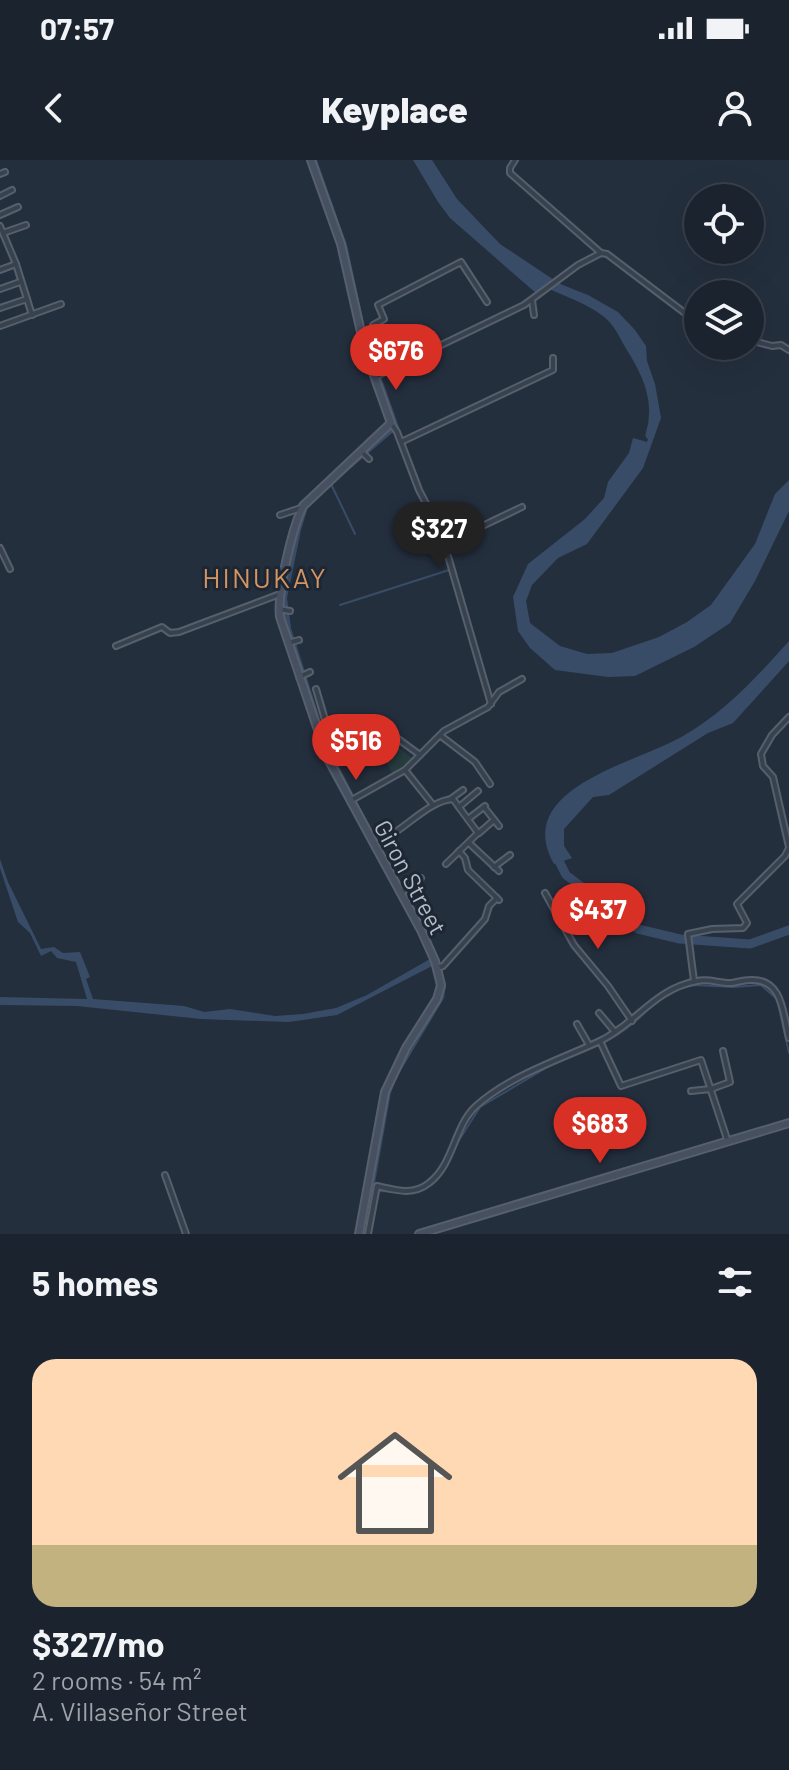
<!DOCTYPE html>
<meta charset="utf-8">
<style>
body{margin:0;font-family:Barlow,sans-serif;background:#282f3a;color:#f1f3f6;height:100vh;display:flex;flex-direction:column;font-size:30px;white-space:nowrap}
*{box-sizing:border-box;margin:0}
p{font-size:26px;color:#a0a4aa}
.icon{flex:none;width:44px;height:44px;fill:none;stroke:currentColor;stroke-width:2;stroke-linecap:round;stroke-linejoin:round}
.map{position:relative;height:1074px;overflow:hidden}
.drawer{display:flex;flex-direction:column;background:#1b232e;flex:1}
.drawer>*{flex:none}
.buttons{position:absolute;left:684px;top:24px;display:grid;gap:16px}
.buttons a{display:grid;place-items:center;width:80px;height:80px;border-radius:50%;background:#1b232e;box-shadow:0 8px 32px #0002,0 0 0 2px #39404a;font-size:40px}
.price{position:absolute;translate:-50% -68px;padding:0 18px;border-radius:28px;background:#d93025;color:#fff;font-size:26px;line-height:52px;filter:drop-shadow(0 2px 4px #0008)}
.price::after{content:'';position:absolute;left:50%;top:48px;width:24px;height:18px;margin-left:-12px;background:inherit;clip-path:polygon(0 0,100% 0,50% 100%)}
.price.current{background:#222;color:#fff}
ul{padding:0;list-style:none}
li{display:grid;align-content:center;gap:16px;height:424px;padding:0 32px}
li+li{border-top:2px solid #39404a}
li span{display:grid;place-items:center;height:248px;border-radius:24px;color:#555}
li>.icon{margin-inline-start:auto}
span .icon{width:144px;height:144px;fill:#fffc;stroke-width:1}
li b{font-size:34px}
h2{display:flex;justify-content:space-between;align-items:center;height:96px;padding:0 32px;font-size:34px}
.status{display:flex;justify-content:space-between;align-items:center;height:56px;padding:0 40px;background:#1b232e;direction:ltr}
.status svg{height:22px;fill:currentColor}
header{display:flex;justify-content:space-between;align-items:center;height:104px;padding:0 32px;background:#1b232e;font-size:36px;font-weight:800}
.map>svg:first-child{display:block}
.green{fill:#263c3f}
.water{fill:#394c67}
.lines{fill:none;stroke-linecap:round;stroke-linejoin:round}
.stream{stroke:#394c67;stroke-width:2}
.river{stroke:#394c67;stroke-width:9}
.street-casing{stroke:#565f6c;stroke-width:8}
.secondary-casing{stroke:#565f6c;stroke-width:10}
.street{stroke:#38414e;stroke-width:4}
.secondary{stroke:#465061;stroke-width:6}
.labels{text-anchor:middle;dominant-baseline:central;stroke-width:6;stroke-linejoin:round;paint-order:stroke}
.street-label{font-size:24px;fill:#b4bcc9;stroke:#1d2633}
.quarter-label{font-size:28px;letter-spacing:2px;fill:#d59563;stroke:#1d2633}
</style>
<div class="status"><b>07:57</b><svg viewBox="0 0 49 12"><path d="M0 12V9h3v3zM5 12V6h3v6zM10 12V3h3v9zM15 12V0h3v12zM26 1h20v11H26zM47 4h2v5h-2z"/></svg></div>
<header><svg class="icon" aria-label="back" viewBox="0 0 24 24"><path d="M15 5l-7 7 7 7"/></svg>Keyplace<svg class="icon" aria-label="person" viewBox="0 0 24 24"><circle cx="12" cy="8" r="4"/><path d="M4 21q1-7 8-7t8 7"/></svg></header>
<div class="map">
<svg width="789" height="1074" viewBox="0 0 789 1074">
<rect width="100%" height="100%" fill="#242f3e"/>
<polygon class="green" points="370,554 378,566 385,571 382,575 412,598 393,615 374,577"/>
<g class="water">
<path d="M313,0H317L347,85L367,177L399,267L309,344L301,370L287,438L291,468L329,587L391,708L426,769L440,801L438,804L332,603L282,458C280,432 291,367 307,344C326,316 373,294 393,265L364,180L344,87Z"/>
<path d="M413,0H432L457,39L500,84L560,124L588,135L618,152L635,170L646,186L647,201L655,224L661,258L643,308L587,384L558,398L532,425L526,441L530,463L560,486L587,494L612,493L659,477L687,462L711,445L755,384L775,334L789,320V351L755,421L730,463L694,487L635,516L608,517L555,510L530,488L518,471L513,437L528,404L585,359L604,338L608,322L629,293L633,278L647,282C661,242 649,216 628,182C623,174 618,162 611,156C594,141 570,133 550,124L540,136L537,134L450,58L438,42Z"/>
<path d="M789,481V501L733,563L708,573L609,635L593,637L564,669V686L572,698L554,704C511,628 637,603 683,576C724,553 758,516 789,481Z"/>
<polygon points="0,699 8,722 41,789 54,787 63,793 80,792 90,817 86,819 93,839 184,846 204,852 230,849 275,856 303,854 336,848 367,835 430,799 432,806 337,855 289,862 201,859 77,846 0,845 0,837 87,839 76,802 57,798 51,791 41,796 30,773 18,762 0,708"/>
</g>
<g class="lines">
<g class="stream">
<polyline points="331,324 355,374"/>
<polyline points="340,445 449,410"/>
<polyline points="679,828 694,825 733,827 761,825 777,839 789,893"/>
<path d="M565,898C598,887 624,875 648,849"/>
<polyline points="456,985 480,947 556,902"/>
<polyline points="420,1030 437,1018"/>
<polyline points="376,1031 413,1032"/>
<polyline points="365,1074 390,932 397,915 443,838 445,826 441,808"/>
</g>
<g class="river">
<path d="M545,122C567,133 593,140 611,157C618,163 623,174 628,183C646,211 661,241 650,275"/>
<polyline points="555,693 566,715 638,769 680,779 750,784 789,770"/>
</g>
<g class="street-casing">
<g id="street">
<polyline points="515,0 510,8 510,13 601,93"/>
<polyline points="0,14 5,12"/>
<polyline points="0,36 12,30"/>
<polyline points="0,55 18,47"/>
<polyline points="0,66 16,104 32,155"/>
<polyline points="3,73 26,65"/>
<polyline points="0,110 16,104"/>
<polyline points="0,129 20,122"/>
<polyline points="532,140 534,155"/>
<polyline points="0,148 27,139"/>
<polyline points="0,166 61,144"/>
<polyline points="362,177 373,174 373,165 384,159 378,145 461,102 487,142"/>
<polyline points="750,180 772,186 781,185 789,190"/>
<polyline points="375,217 524,145 578,105 601,93 607,94 698,163"/>
<polyline points="391,263 397,272 419,330 441,372 491,544"/>
<polyline points="401,282 553,210 553,198"/>
<polyline points="362,292 369,299"/>
<polyline points="280,355 301,348"/>
<polyline points="445,384 522,347"/>
<polyline points="0,388 10,409"/>
<polyline points="279,449 290,451"/>
<polyline points="288,483 299,480"/>
<polyline points="116,486 162,467 170,473 179,472 280,434"/>
<polyline points="299,517 310,512"/>
<polyline points="316,529 326,563 317,566"/>
<polyline points="789,557 772,575 761,594 763,606 773,617 789,687"/>
<polyline points="382,567 420,595"/>
<polyline points="441,576 475,602 490,624"/>
<polyline points="405,610 433,645"/>
<polyline points="452,638 463,630"/>
<polyline points="350,641 405,610 444,571 488,547 499,532 522,519"/>
<polyline points="459,647 478,631"/>
<polyline points="484,647 499,666"/>
<polyline points="468,659 485,646"/>
<path d="M397,671C413,660 434,640 453,639L478,673L446,704"/>
<polyline points="479,673 494,660"/>
<polyline points="469,683 499,711"/>
<polyline points="459,691 465,698 468,710 499,740"/>
<polyline points="494,707 510,695"/>
<polyline points="400,733 421,718"/>
<polyline points="545,733 574,785 608,826 632,861"/>
<polyline points="437,808 443,806 485,759 489,746 497,738"/>
<polyline points="694,821 688,774 712,769 743,768 747,763 737,744 785,696 789,688"/>
<polyline points="599,853 615,872"/>
<polyline points="577,864 589,885"/>
<polyline points="600,881 621,926 701,900 728,982"/>
<polyline points="691,931 711,929 730,922 723,891"/>
<polyline points="165,1015 186,1074"/>
<path d="M368,1074L377,1026C395,1030 413,1036 429,1023C454,1004 454,966 476,946C511,915 559,900 600,881C637,863 654,829 697,821C709,818 721,824 732,823C738,822 744,820 750,820C783,818 783,854 789,878"/>
</g>
</g>
<g class="secondary-casing">
<g id="secondary">
<path d="M311,0L341,84L365,190L391,263L303,346C292,369 277,432 280,457L327,597L421,770L435,801L441,825L437,839L406,888L385,932L359,1074"/>
<polyline points="419,1074 789,963"/>
</g>
</g>
<use href="#street" class="street"/>
<use href="#secondary" class="secondary"/>
</g>
<g class="labels">
<g class="street-label">
<text transform="translate(411 717) rotate(62)">Giron Street</text>
</g>
<g class="quarter-label">
<text x="265" y="417">HINUKAY</text>
</g>
</g>
</svg>
<div class="buttons">
<a><svg class="icon" aria-label="locate" viewBox="0 0 24 24"><circle cx="12" cy="12" r="6"/><path d="M12 2v4M12 18v4M2 12h4M18 12h4"/></svg></a>
<a><svg class="icon" aria-label="layers" viewBox="0 0 24 24"><path d="M12 4l9 5-9 5-9-5zM3 14l9 5 9-5"/></svg></a>
</div>
<b class="price" style="left:396px;top:232px">$676</b>
<b class="price current" style="left:439px;top:410px">$327</b>
<b class="price" style="left:356px;top:622px">$516</b>
<b class="price" style="left:598px;top:791px">$437</b>
<b class="price" style="left:600px;top:1005px">$683</b>
</div>
<section class="drawer">
<h2>5 homes<svg class="icon" aria-label="filters" viewBox="0 0 24 24"><path d="M4 7h16M4 17h16"/><circle cx="9" cy="7" r="2"/><circle cx="15" cy="17" r="2"/></svg></h2>
<ul>
<li><span style="background:linear-gradient(#ffd9b3 75%,#c2b280 0)"><svg class="icon" aria-label="home" viewBox="0 0 24 24"><path d="M3 11l9-7 9 7M6 9v11h12V9"/></svg></span><div><b>$327/mo</b><p>2 rooms · 54 m²</p><p>A. Villaseñor Street</p></div></li>
</ul>
</section>
